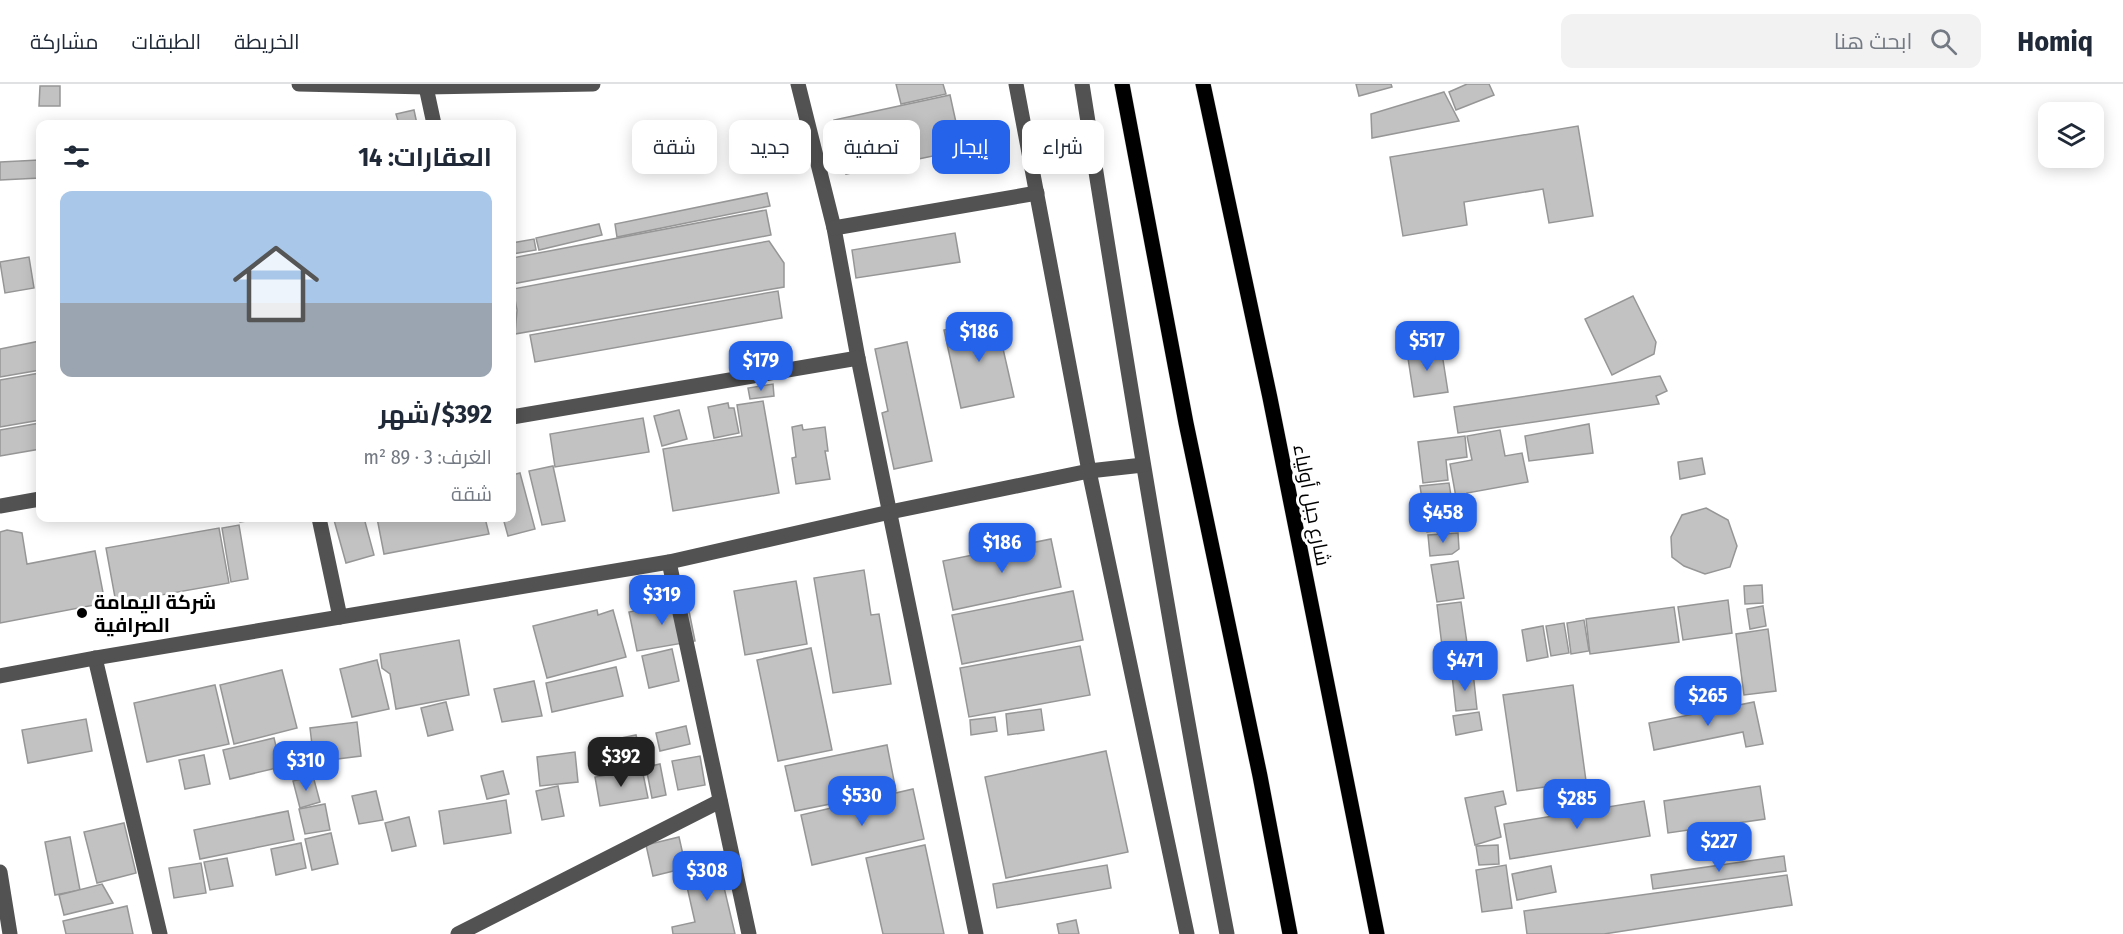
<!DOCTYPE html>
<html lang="ar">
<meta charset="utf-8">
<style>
body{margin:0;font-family:"Fira Sans Condensed",Cairo,sans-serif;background:#f2f2f3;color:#1f2937;direction:rtl;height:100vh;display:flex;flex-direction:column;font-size:22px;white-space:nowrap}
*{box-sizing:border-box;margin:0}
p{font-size:20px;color:#747a83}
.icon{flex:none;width:33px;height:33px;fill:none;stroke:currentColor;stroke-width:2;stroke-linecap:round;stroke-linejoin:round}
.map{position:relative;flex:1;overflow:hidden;direction:ltr}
.details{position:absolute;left:36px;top:36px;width:480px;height:402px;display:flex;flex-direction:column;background:#fff;border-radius:12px;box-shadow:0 3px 15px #0003;direction:rtl}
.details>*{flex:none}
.hud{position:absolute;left:534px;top:36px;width:570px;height:54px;direction:rtl;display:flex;gap:12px}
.buttons{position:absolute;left:2038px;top:18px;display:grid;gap:12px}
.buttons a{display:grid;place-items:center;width:66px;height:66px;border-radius:12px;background:#fff;box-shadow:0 3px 15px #0003;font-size:30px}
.price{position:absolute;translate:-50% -51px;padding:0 14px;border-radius:12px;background:#2563eb;color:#fff;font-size:20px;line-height:39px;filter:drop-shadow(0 2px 3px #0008)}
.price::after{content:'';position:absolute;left:50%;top:36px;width:18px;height:14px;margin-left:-9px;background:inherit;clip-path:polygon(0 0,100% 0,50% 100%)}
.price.on{background:#222;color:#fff}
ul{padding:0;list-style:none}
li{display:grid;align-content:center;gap:12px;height:318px;padding:0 24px}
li+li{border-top:2px solid #e0e1e3}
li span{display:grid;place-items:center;height:186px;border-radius:12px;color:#555}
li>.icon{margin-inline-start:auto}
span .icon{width:108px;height:108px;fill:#fffc;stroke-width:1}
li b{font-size:26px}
h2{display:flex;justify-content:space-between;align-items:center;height:72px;padding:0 24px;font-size:26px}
.chip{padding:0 21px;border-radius:12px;background:#fff;box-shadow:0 3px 15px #0003;font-size:21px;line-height:54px}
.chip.on{background:#2563eb;color:#fff}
header{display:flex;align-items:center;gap:36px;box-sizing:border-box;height:84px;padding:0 30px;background:#fff;border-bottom:2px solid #e0e1e3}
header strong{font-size:28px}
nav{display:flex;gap:33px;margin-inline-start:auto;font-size:21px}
.search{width:420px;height:54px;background:#f2f2f3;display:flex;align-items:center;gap:15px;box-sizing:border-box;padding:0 21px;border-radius:12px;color:#747a83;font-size:22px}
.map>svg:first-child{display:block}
.building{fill:#c2c2c2;stroke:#969696;stroke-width:1.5}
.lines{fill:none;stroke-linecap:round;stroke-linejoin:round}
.major-casing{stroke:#dbdbdb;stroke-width:16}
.minor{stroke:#525252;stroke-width:15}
.major{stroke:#000;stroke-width:15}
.poi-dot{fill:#000;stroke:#fff;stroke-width:2}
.labels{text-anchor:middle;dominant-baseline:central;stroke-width:6;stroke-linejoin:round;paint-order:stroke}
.street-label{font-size:20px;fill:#000;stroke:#fff}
.poi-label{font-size:20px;font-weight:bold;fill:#000;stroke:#fff;text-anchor:start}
</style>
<header>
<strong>Homiq</strong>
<div class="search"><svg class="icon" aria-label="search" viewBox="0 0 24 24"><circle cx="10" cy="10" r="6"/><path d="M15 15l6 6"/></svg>ابحث هنا</div>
<nav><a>الخريطة</a><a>الطبقات</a><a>مشاركة</a></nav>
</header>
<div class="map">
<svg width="2123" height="850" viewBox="0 0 2123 850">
<rect width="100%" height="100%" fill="#fff"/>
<g class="building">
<polygon points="896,0 943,0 946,10 901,20"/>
<polygon points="1356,0 1391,0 1392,3 1359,12"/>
<polygon points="1467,0 1489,0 1494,11 1456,26 1449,8"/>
<polygon points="40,2 60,2 60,22 39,22"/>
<polygon points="1444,8 1459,37 1372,54 1371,30"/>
<polygon points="950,11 962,66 846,90 834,36"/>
<polygon points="414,26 417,40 399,40 396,30"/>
<polygon points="1578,42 1593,132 1549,139 1543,105 1464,118 1467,141 1403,152 1390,73"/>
<polygon points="39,76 40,94 0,96 0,78"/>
<polygon points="767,109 770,122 617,153 615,140"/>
<polygon points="766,126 771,151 512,200 512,174"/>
<polygon points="599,140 602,151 539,166 536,154"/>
<polygon points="955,149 960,178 856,194 852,166"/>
<polygon points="534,155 536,166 512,170 512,159"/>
<polygon points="769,157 784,179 784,203 515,250 517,226 513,205"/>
<polygon points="29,173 34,204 5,209 0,178"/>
<polygon points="778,207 782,234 535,278 530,251"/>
<polygon points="1633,212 1656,258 1654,270 1612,291 1585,235"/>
<polygon points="996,234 1014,313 961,324 944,246"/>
<polygon points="40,257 40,286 0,293 0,265"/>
<polygon points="907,258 932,377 894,385 882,329 888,327 875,265"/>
<polygon points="1441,263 1448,308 1414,313 1407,268"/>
<polygon points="40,289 40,336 0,343 0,296"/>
<polygon points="1660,292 1667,307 1656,312 1659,320 1458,349 1454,323"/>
<polygon points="773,300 774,312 750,315 748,304"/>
<polygon points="763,317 779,409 673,427 663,365 742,352 737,321"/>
<polygon points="728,319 729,324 734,324 739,349 714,354 708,323"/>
<polygon points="679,326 687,355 662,362 654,332"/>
<polygon points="643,334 649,368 555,383 550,350"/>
<polygon points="40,339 40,365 0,372 0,346"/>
<polygon points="1589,340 1593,369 1529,377 1525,352"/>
<polygon points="802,341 803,346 825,343 828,367 825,367 830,395 796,400 792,374 796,373 792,343"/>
<polygon points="1500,346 1505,372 1522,369 1528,398 1467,409 1472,439 1461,441 1450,380 1472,376 1467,352"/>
<polygon points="1465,352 1467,373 1446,376 1448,396 1423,399 1418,358"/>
<polygon points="1702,374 1705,390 1680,395 1678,378"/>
<polygon points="553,382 565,437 542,441 529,387"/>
<polygon points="520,389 535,445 508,452 503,434 512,434 512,391"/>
<polygon points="1449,399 1456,444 1427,448 1420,402"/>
<polygon points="1706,424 1728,436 1737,462 1730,483 1705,490 1684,482 1672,473 1671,453 1682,431"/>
<polygon points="238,434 268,434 240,438"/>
<polygon points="341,434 364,434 374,471 346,479 334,436"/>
<polygon points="377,434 485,434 489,450 384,470"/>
<polygon points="239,441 248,495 231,498 222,444"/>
<polygon points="219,444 229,499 116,519 106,464"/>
<polygon points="7,446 22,449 27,480 95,467 105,519 0,539 0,448"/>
<polygon points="1458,449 1459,465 1452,470 1430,472 1428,451"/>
<polygon points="1051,455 1061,503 953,526 943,477"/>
<polygon points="1458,477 1464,514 1437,518 1431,481"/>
<polygon points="864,486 871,531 879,530 891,600 833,609 814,494"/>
<polygon points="796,497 807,560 745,571 734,507"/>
<polygon points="1762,501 1763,519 1745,520 1744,502"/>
<polygon points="1073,507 1083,556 962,580 952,531"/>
<polygon points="1728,516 1732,549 1683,556 1678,523"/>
<polygon points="687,517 695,557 637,567 629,528"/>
<polygon points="1461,518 1467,559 1442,562 1437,521"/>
<polygon points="1763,522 1766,542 1750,545 1747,525"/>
<polygon points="1674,523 1679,558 1590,570 1586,535"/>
<polygon points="597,526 598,531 613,526 626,573 547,594 533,542"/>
<polygon points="1584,536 1589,567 1571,570 1567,539"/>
<polygon points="1564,539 1569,569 1551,572 1546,542"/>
<polygon points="1543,542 1548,573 1527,577 1522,546"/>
<polygon points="1768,545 1776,607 1744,611 1736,550"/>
<polygon points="459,556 469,611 396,625 390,590 382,584 380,570"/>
<polygon points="1080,562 1090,611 969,633 960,584"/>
<polygon points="1473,562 1475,585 1444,588 1442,564"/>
<polygon points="811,564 832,666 778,677 757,576"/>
<polygon points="672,565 679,597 649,604 642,572"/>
<polygon points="377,576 389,625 352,633 340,585"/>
<polygon points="616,583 623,612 552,628 546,599"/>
<polygon points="282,586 297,644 234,660 220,601"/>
<polygon points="1473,588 1477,625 1456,627 1452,591"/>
<polygon points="534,597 542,632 502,638 494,605"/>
<polygon points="215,601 229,660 147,678 134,619"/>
<polygon points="1573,601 1586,697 1517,707 1503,611"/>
<polygon points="446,618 453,646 428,652 421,624"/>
<polygon points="1754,618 1763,660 1746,663 1743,648 1654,666 1649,639"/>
<polygon points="1041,625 1044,646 1008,651 1006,630"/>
<polygon points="1479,628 1482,646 1456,651 1453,632"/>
<polygon points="995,633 997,647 971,651 970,636"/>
<polygon points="86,635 92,667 28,679 22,646"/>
<polygon points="357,638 361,672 314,678 310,644"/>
<polygon points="686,642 690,660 660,667 656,649"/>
<polygon points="636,651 643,679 623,684 616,655"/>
<polygon points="274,654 281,683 230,695 223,666"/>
<polygon points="887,661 896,707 795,727 785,682"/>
<polygon points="1106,667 1128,768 1006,794 985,693"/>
<polygon points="575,668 578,698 540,702 537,673"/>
<polygon points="204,671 210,700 185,705 179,676"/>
<polygon points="700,672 705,701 678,706 672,677"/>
<polygon points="660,680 666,711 652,714 646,683"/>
<polygon points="642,685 648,714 600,722 595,693"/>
<polygon points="503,687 509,710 487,715 481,692"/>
<polygon points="313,692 320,718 300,724 293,697"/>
<polygon points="558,702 564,732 542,736 536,707"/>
<polygon points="1760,702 1765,735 1668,749 1664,717"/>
<polygon points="913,705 924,755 812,781 801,731"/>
<polygon points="376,707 383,736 359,740 352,712"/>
<polygon points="1503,707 1506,720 1495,723 1501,753 1475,761 1465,714"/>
<polygon points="506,716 511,749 444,760 439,727"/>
<polygon points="1644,717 1650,752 1510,775 1504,740"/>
<polygon points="325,720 330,746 305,750 299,725"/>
<polygon points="288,727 294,756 200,775 194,746"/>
<polygon points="409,733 416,762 392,767 385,739"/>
<polygon points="124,739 136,789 97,799 84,748"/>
<polygon points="331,749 338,780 312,786 305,755"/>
<polygon points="70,753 80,806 55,811 45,758"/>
<polygon points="679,753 686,784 653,792 646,761"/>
<polygon points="301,759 306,784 276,791 271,765"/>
<polygon points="925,761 944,850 883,850 866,774"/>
<polygon points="1498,761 1499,780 1479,781 1476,762"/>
<polygon points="1784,772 1786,787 1653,805 1651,791"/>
<polygon points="227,774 233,802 210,806 204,778"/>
<polygon points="718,778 735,850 673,850 672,843 695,838 683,785"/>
<polygon points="201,779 206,809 174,814 169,784"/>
<polygon points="1107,781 1111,804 997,824 993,800"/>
<polygon points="1506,781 1512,824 1482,828 1476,786"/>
<polygon points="1551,782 1556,808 1517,816 1512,790"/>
<polygon points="1787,791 1792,821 1604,850 1527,850 1524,827"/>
<polygon points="102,800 113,819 64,831 59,811"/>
<polygon points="127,822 133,850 66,850 63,837"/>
<polygon points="1076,836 1079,850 1059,850 1057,840"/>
</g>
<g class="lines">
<g class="major-casing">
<g id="major">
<polyline points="1122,0 1186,339 1260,692 1290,850"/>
<polyline points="1203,0 1270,314 1377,850"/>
</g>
</g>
<g class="minor">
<polyline points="299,0 426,3 593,0"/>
<polyline points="798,0 834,144 858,274 976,850"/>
<polyline points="1016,0 1089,387 1187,850"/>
<path d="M1082,0C1127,284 1173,568 1227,850"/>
<polyline points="426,3 434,40"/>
<polyline points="834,144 1037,109"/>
<polyline points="512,333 858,274"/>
<polyline points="0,422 40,415"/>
<polyline points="319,434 340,533"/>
<polyline points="669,478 749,850"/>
<polyline points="95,574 160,850"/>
<polyline points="0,592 95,574 669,478 890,428 1089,387 1143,381"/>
<polyline points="0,788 10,850"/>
<polyline points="458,850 720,717"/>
</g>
<use href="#major" class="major"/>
</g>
<circle class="poi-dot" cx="82" cy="529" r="6"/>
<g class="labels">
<g class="street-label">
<text transform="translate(1312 421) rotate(79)">شارع جبل أولياء</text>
</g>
<g class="poi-label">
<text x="94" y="518">شركة اليمامة<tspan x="94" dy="23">الصرافية</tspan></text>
</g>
</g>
</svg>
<div class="buttons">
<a><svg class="icon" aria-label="layers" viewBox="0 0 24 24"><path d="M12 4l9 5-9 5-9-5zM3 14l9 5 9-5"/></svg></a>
</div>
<b class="price" style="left:979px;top:279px">$186</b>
<b class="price" style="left:1427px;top:288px">$517</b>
<b class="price" style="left:761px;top:308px">$179</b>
<b class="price" style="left:1443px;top:460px">$458</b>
<b class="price" style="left:1002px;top:490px">$186</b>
<b class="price" style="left:662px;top:542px">$319</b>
<b class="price" style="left:1465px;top:608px">$471</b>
<b class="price" style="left:1708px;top:643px">$265</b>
<b class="price on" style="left:621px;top:704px">$392</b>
<b class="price" style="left:306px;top:708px">$310</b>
<b class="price" style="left:862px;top:743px">$530</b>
<b class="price" style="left:1577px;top:746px">$285</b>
<b class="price" style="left:1719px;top:789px">$227</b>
<b class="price" style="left:707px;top:818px">$308</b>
<div class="hud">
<a class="chip">شراء</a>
<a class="chip on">إيجار</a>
<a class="chip">تصفية</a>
<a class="chip">جديد</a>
<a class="chip">شقة</a>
</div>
<section class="details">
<h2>العقارات: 14<svg class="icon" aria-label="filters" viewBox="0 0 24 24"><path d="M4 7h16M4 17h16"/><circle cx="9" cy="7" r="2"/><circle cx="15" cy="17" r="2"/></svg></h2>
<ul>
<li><span style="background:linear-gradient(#a9c7e8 60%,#9aa5b1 0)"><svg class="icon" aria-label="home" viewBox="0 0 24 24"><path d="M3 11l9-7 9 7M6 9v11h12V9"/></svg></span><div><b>$392/شهر</b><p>الغرف: 3 · 89 m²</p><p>شقة</p></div></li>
</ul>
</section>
</div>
